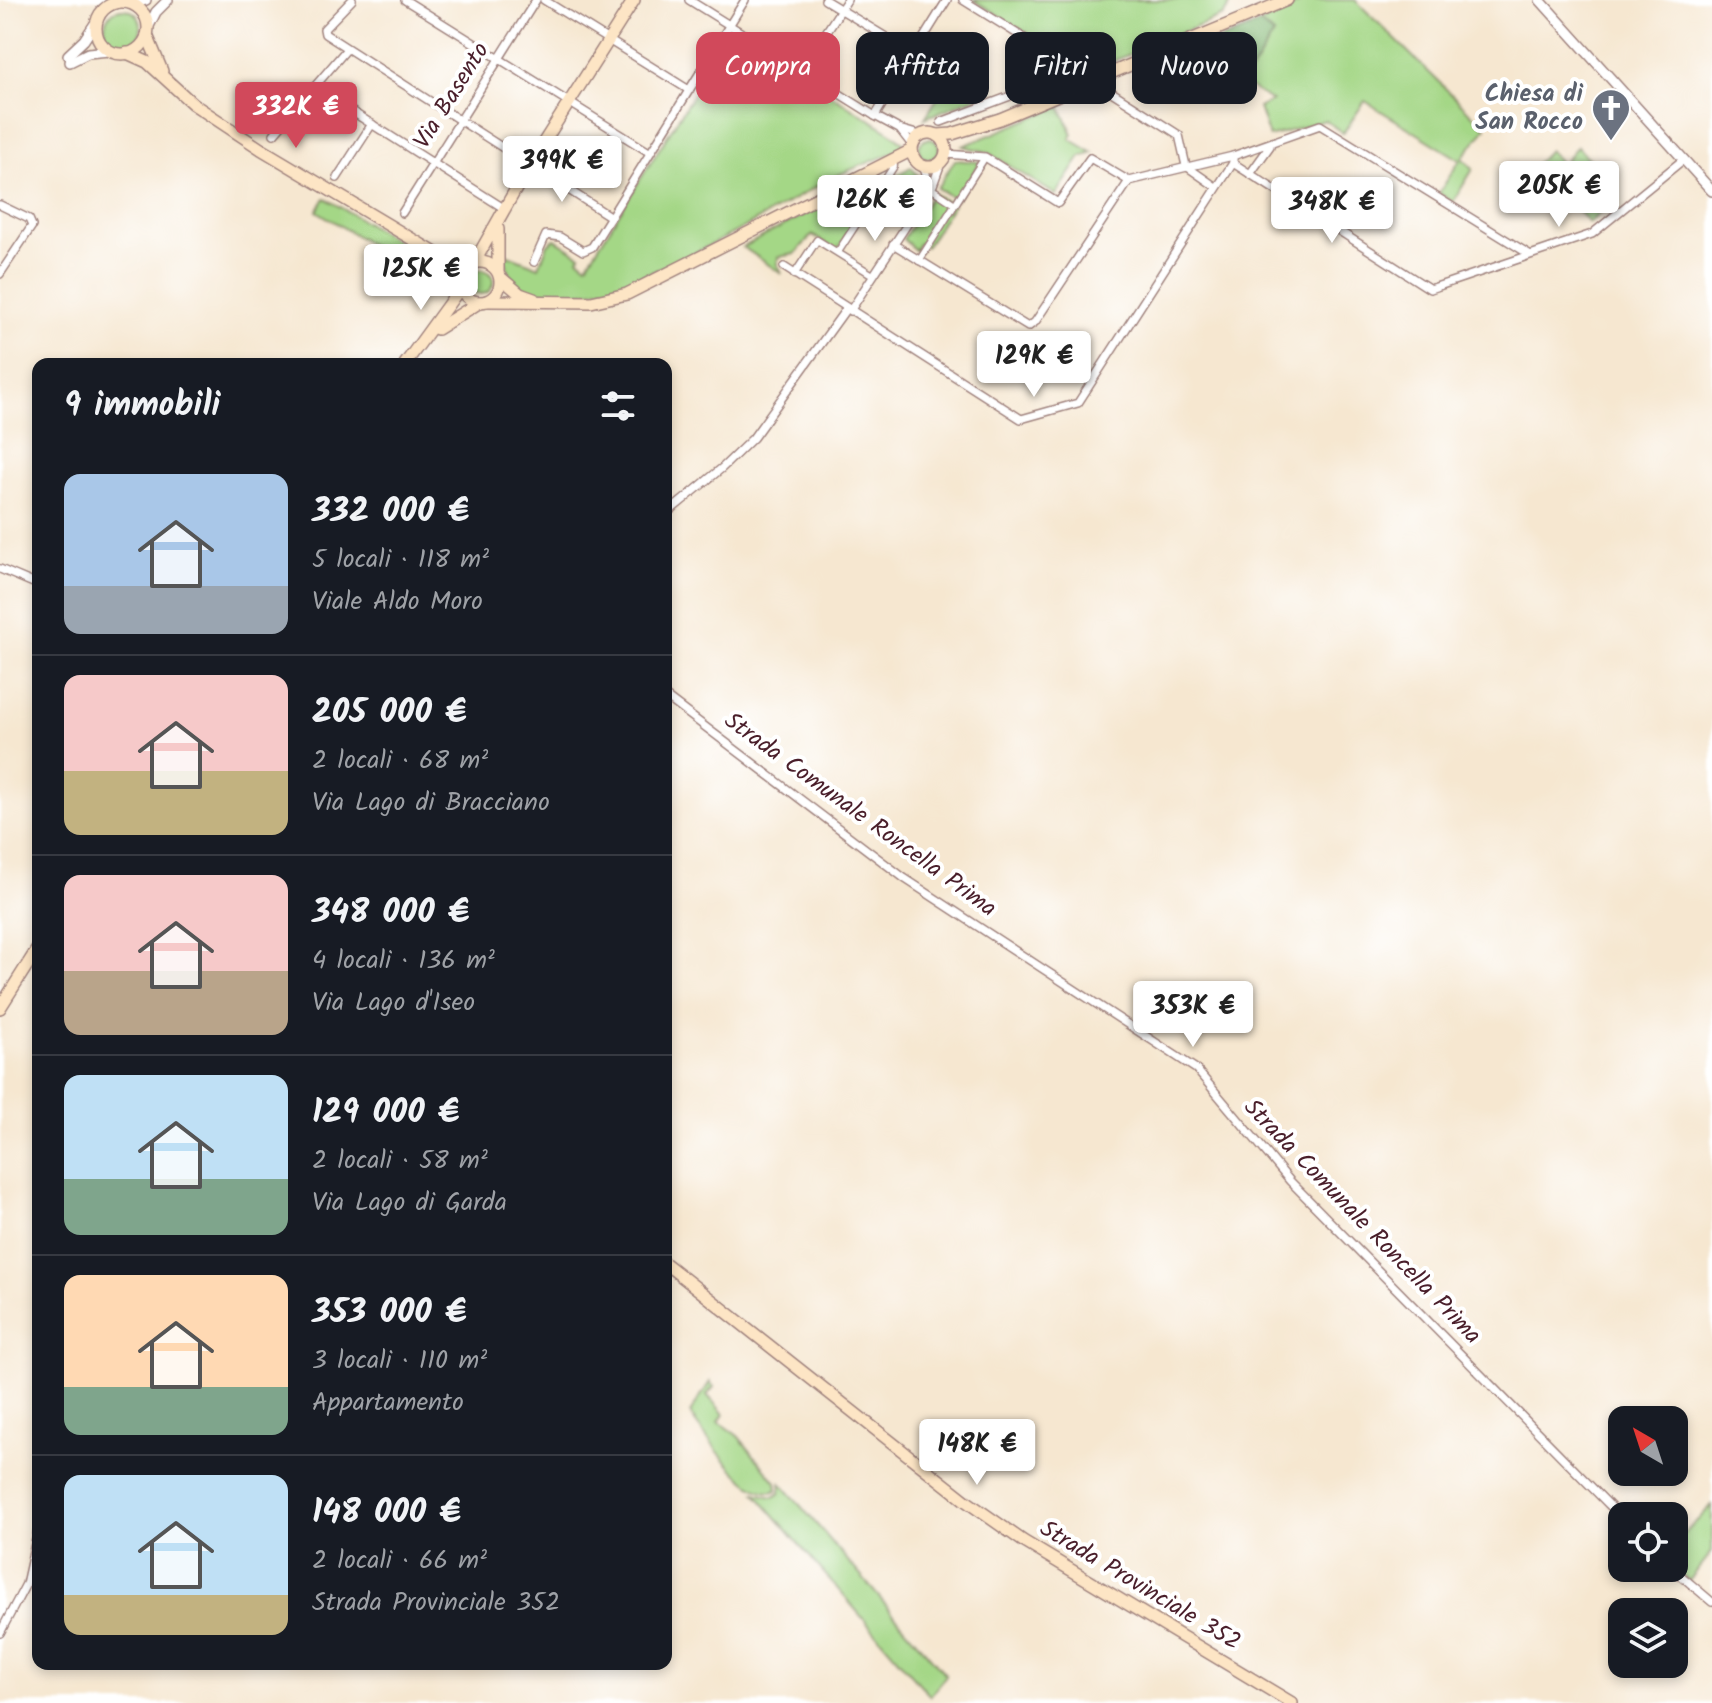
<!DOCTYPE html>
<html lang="it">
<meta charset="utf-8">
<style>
body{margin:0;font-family:Kalam,sans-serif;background:#20242c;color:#f1f3f6;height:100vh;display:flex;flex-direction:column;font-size:30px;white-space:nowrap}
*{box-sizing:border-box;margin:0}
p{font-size:26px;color:#9ea1a6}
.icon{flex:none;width:44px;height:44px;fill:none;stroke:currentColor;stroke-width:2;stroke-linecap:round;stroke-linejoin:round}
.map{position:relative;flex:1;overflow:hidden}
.panel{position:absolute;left:32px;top:358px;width:640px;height:1312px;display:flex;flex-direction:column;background:#171b24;border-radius:16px;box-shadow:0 4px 12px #0003}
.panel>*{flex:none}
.top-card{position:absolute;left:696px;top:32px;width:760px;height:72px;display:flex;gap:16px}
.needle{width:52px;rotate:321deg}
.fabs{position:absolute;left:1608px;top:1406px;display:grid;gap:16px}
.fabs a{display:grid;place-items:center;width:80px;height:80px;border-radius:16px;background:#171b24;box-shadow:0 4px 12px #0003;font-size:40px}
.price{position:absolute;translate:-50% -68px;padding:0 18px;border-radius:8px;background:#fff;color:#222;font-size:26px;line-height:52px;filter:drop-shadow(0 2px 4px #0008)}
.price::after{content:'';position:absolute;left:50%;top:48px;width:24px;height:18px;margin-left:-12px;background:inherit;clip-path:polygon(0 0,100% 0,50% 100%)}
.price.selected{background:#d1495b;color:#fff}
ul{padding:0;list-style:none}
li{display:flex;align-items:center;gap:24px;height:200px;padding:0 32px}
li+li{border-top:2px solid #363941}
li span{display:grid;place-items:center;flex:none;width:224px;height:160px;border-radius:16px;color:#555}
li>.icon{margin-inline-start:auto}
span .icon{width:96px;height:96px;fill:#fffc;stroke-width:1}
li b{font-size:34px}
h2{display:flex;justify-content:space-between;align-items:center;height:96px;padding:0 32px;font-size:34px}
.tag{padding:0 28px;border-radius:16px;background:#171b24;box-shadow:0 4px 12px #0003;font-size:28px;line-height:72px}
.tag.selected{background:#d1495b;color:#fff}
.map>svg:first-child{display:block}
.green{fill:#a4d786;stroke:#777b58;stroke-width:2}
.forest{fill:#83b873;stroke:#666c4f;stroke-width:2}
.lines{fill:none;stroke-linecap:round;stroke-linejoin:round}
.pedestrian-casing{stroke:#a0837e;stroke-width:9}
.minor-casing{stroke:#a0837e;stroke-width:10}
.tertiary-casing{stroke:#a0837e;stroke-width:12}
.secondary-casing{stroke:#a0837e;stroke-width:14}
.pedestrian{stroke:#fff;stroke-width:6}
.minor{stroke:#fff;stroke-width:7}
.tertiary{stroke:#fff;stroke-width:9}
.secondary{stroke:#fde5c5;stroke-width:11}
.labels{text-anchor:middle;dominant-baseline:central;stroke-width:8;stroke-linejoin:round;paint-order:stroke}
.worship-label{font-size:24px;font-weight:bold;fill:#5b616d;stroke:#fff;text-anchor:end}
.street-label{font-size:24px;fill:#4a1f2b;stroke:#fff}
</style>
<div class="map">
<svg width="1712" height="1703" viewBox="0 0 1712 1703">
<rect width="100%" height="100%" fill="#fff"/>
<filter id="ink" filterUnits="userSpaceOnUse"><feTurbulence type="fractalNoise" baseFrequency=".0125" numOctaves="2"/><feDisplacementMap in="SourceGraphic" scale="16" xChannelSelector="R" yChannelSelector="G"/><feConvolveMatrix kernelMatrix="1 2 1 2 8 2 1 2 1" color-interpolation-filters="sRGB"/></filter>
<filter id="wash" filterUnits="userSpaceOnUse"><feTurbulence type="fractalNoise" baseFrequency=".006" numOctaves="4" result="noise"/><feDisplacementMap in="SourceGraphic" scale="32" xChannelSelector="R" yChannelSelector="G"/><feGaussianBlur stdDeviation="1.8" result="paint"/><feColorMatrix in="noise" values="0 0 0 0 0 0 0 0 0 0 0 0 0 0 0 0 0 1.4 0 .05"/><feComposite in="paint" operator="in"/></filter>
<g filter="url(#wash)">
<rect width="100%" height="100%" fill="#f6e7d0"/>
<g class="green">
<polygon points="973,0 1233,0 1223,16 1089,71"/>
<polygon points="1305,0 1355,0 1486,128 1462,158 1473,169 1453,202 1439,193 1460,160 1365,101 1343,133 1325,120 1269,137 1259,108 1272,101 1243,83 1274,34 1259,24"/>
<circle cx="123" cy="27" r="18"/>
<path d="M732,32L893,134L903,143V147C880,160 853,167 830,179C763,215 593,326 520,286L510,275L503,253L539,267L548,244L555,239L580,255L578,258L587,265Z"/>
<polygon points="957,67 993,90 925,118"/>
<polygon points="1060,106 1073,134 1070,139 1093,153 1081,157 1056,195 987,152 963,146"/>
<circle cx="929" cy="149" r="10"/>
<polygon points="1577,146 1601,173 1587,185 1565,161"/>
<polygon points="1549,150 1582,187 1563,204 1531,169"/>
<polygon points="955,160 980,162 956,200 937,188"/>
<polygon points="911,167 924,184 914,202 884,183"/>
<polygon points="877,182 880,185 837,250 812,235 795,254 778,257 777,265 782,274 743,247 842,195"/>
<polygon points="1600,183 1615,199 1589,223 1574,207"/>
<polygon points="933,193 953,205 926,247 919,243 916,248 920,251 916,251 903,239"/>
<polygon points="325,198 446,271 450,276 442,290 317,211"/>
<circle cx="481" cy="282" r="12"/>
<path d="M710,1382L714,1387L707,1395L724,1414L719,1422L738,1436L776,1482L777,1490C751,1503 711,1442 696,1423L690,1413Z"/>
<polygon points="781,1483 946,1675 930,1696 755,1493 774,1497 780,1493"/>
<polygon points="1712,1505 1712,1552 1689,1581 1674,1567 1674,1545"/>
</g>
<path class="forest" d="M1259,24L1274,34L1239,91C1213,75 1205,78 1204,46Z"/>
</g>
<g filter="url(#ink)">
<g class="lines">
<g class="pedestrian-casing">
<g id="pedestrian">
<polyline points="867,174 918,206"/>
<polyline points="929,187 955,204"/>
<polyline points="838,252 894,166 891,161"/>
<polyline points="919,261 985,157"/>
<polyline points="794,275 817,240 873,275"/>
</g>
</g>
<g class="minor-casing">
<g id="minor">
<polyline points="352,0 324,29 325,34 611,217"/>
<polyline points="405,0 649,152"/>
<polyline points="544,0 689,90"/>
<polyline points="689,0 875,116 899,129 920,135"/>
<polyline points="825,0 914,54"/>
<polyline points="801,71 847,0"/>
<polyline points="315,88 505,209"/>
<polyline points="1107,89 1179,135 1186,166"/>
<polyline points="875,116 947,0"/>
<polyline points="941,122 1077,71 963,0"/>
<polyline points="901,131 912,145"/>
<polyline points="274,134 346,50"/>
<polyline points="946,154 985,157 1058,203 1090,158 1129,181"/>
<polyline points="1233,163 1430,289 1592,234 1684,159"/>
<polyline points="923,166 929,182 928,190"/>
<polyline points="1186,166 1216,187"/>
<polyline points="1250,174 1270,146"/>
<polyline points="337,178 372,124"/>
<polyline points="1129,181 1233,156 1320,125 1529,254"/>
<polyline points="0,205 29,219 32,226 0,274"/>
<polyline points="402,213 536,0"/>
<polyline points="893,244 1028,327 1035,322 1129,181"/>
<polyline points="534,262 546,235 560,237 583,251 592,247 745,0"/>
<polyline points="784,267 1021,419 1078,403 1233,163 1233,156"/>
<polyline points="850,311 933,185 941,163"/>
<polyline points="666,514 722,468 753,438 846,309"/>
<polyline points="0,569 38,585"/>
<polyline points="666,697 904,878 1196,1069 1290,1181 1622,1518"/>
<polyline points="1672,1568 1712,1602"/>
<polyline points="0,1633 26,1584 38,1530"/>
</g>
</g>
<g class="tertiary-casing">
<g id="tertiary">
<polyline points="1540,0 1712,191"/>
<polyline points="131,3 146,0"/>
<polyline points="148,28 156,12 168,0"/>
<polyline points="68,55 84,40 98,19"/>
<polyline points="70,62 88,53 109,51"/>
</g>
</g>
<g class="secondary-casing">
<g id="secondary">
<circle cx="122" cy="28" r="26"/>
<polyline points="147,35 162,71"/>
<polyline points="127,53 147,62 193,104 261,149 437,254 470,264"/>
<circle cx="929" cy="150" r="17"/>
<polyline points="938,135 952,134 1000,119 1287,0"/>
<circle cx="480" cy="282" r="20"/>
<polyline points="474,263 530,164 634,0"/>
<polyline points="498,271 498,229"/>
<polyline points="500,277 520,294 534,299"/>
<polyline points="487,301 591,302 627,294 912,150"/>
<polyline points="437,329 480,302"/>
<polyline points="405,364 461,287"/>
<polyline points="0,1008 38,948"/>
<polyline points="666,1264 966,1501 1023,1541 1292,1703"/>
</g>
</g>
<use href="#pedestrian" class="pedestrian"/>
<use href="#minor" class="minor"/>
<use href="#tertiary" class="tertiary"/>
<use href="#secondary" class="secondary"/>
</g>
</g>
<defs>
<g id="church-pin" transform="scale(2)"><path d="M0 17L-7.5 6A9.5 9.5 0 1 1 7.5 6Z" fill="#6b7280" stroke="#fff"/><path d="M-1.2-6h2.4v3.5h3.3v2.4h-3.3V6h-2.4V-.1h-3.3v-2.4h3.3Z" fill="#fff"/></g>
</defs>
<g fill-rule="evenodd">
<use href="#church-pin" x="1611" y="108"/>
</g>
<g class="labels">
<g class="worship-label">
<text x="1583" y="94">Chiesa di<tspan x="1583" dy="28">San Rocco</tspan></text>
</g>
<g class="street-label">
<text transform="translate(452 96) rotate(-58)">Via Basento</text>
<text transform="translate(860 815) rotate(36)">Strada Comunale Roncella Prima</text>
<text transform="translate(1362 1222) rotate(46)">Strada Comunale Roncella Prima</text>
<text transform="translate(1140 1586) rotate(31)">Strada Provinciale 352</text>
</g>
</g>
</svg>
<div class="fabs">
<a><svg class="needle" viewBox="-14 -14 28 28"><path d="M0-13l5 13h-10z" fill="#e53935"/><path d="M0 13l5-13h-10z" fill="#9ea1a6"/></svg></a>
<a><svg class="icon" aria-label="locate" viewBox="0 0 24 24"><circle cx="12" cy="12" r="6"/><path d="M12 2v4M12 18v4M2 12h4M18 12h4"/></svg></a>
<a><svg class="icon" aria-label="layers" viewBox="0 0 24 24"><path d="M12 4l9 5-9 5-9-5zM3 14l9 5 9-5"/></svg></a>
</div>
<b class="price selected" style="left:296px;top:150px">332K €</b>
<b class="price" style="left:562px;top:204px">399K €</b>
<b class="price" style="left:1559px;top:229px">205K €</b>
<b class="price" style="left:875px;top:243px">126K €</b>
<b class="price" style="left:1332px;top:245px">348K €</b>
<b class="price" style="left:421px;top:312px">125K €</b>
<b class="price" style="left:1034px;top:399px">129K €</b>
<b class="price" style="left:1193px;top:1049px">353K €</b>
<b class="price" style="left:977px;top:1487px">148K €</b>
<div class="top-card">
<a class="tag selected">Compra</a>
<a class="tag">Affitta</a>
<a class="tag">Filtri</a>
<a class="tag">Nuovo</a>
</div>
<section class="panel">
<h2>9 immobili<svg class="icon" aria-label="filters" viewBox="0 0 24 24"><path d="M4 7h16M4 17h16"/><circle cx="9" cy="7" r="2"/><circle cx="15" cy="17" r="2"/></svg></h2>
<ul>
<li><span style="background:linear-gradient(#a9c7e8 70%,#9aa5b1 0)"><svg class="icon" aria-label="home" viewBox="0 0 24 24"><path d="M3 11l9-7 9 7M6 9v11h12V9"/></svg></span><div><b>332 000 €</b><p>5 locali · 118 m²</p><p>Viale Aldo Moro</p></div></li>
<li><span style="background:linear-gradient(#f6c9c9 60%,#c2b280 0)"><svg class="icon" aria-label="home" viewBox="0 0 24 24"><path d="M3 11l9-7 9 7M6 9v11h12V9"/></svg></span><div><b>205 000 €</b><p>2 locali · 68 m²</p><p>Via Lago di Bracciano</p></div></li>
<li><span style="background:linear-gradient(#f6c9c9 60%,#b9a48a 0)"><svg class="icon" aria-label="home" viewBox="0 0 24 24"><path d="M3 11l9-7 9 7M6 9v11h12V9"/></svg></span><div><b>348 000 €</b><p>4 locali · 136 m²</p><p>Via Lago d'Iseo</p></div></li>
<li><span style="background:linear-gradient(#bfe0f5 65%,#7fa58c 0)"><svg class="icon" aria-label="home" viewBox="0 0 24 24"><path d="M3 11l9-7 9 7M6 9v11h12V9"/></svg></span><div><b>129 000 €</b><p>2 locali · 58 m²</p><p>Via Lago di Garda</p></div></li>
<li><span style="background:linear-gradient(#ffd9b3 70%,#7fa58c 0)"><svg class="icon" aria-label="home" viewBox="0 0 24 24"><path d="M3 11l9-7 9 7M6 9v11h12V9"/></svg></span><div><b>353 000 €</b><p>3 locali · 110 m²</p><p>Appartamento</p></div></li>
<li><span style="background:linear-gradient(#bfe0f5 75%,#c2b280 0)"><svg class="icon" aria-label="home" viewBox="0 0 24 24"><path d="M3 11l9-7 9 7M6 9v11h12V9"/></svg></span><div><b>148 000 €</b><p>2 locali · 66 m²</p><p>Strada Provinciale 352</p></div></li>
</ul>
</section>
</div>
